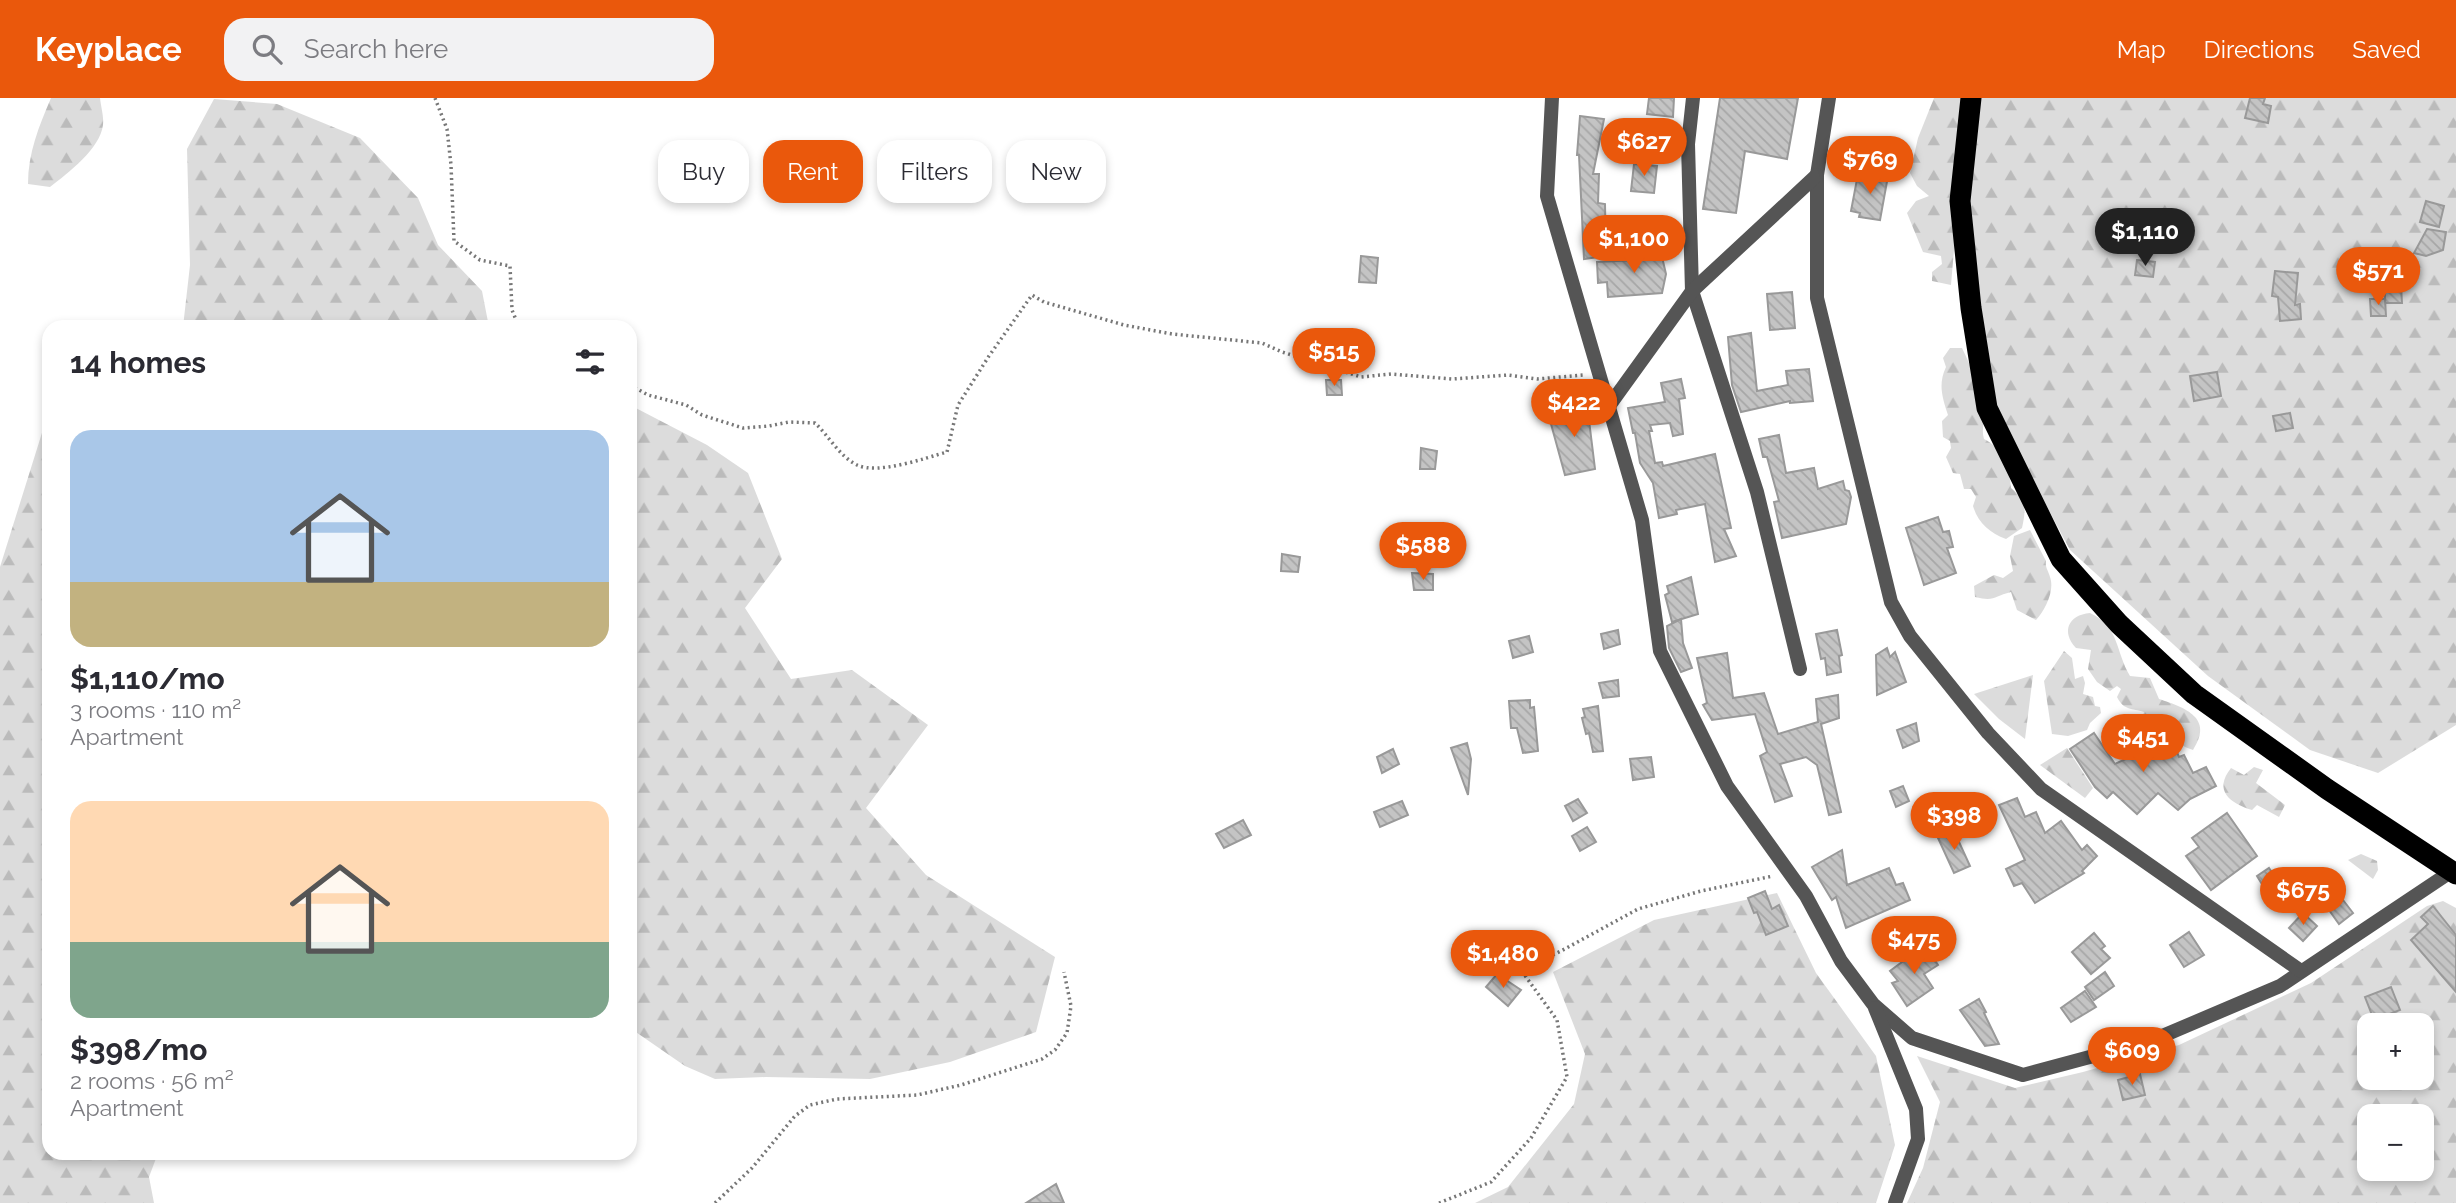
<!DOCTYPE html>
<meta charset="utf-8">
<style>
body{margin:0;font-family:Raleway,sans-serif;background:#f2f2f3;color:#2b2b33;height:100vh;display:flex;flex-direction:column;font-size:26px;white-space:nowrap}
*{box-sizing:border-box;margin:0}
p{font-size:23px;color:#7c7c81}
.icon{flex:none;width:38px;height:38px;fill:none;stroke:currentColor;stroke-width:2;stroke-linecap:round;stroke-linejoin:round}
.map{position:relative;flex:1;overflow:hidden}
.drawer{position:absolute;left:42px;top:222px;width:595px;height:840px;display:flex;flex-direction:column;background:#fff;border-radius:21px;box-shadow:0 4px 10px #0003}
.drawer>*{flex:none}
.hud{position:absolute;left:658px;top:42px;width:665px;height:63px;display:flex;gap:14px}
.controls{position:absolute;left:2357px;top:915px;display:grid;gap:14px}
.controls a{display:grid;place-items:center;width:77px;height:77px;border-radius:14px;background:#fff;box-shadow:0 4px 10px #0003;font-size:35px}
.price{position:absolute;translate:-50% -60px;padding:0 16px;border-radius:24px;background:#ea580c;color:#fff;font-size:23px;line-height:46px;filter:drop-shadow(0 2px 4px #0008)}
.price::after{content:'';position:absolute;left:50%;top:42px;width:21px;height:16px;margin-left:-10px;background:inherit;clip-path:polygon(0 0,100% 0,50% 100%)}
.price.selected{background:#222;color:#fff}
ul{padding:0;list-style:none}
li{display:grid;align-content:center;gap:14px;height:371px;padding:0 28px}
li span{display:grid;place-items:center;height:217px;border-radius:21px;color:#555}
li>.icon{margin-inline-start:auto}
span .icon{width:126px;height:126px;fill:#fffc;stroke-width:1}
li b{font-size:30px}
h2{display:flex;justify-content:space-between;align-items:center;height:84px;padding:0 28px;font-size:30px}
.pill{padding:0 24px;border-radius:21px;background:#fff;box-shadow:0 4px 10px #0003;font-size:24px;line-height:63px}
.pill.selected{background:#ea580c;color:#fff}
header{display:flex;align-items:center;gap:42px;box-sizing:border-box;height:98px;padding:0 35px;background:#ea580c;color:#fff}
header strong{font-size:33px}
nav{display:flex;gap:38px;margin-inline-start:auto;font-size:24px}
.search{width:490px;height:63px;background:#f2f2f3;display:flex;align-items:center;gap:18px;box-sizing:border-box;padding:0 24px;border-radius:21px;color:#7c7c81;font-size:26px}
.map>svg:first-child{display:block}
.forest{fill:url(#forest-firs);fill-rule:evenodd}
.building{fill:url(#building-back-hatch);stroke:#999;stroke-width:2}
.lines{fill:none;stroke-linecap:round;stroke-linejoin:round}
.path{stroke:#777;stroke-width:3.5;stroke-dasharray:2 3.5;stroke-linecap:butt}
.street{stroke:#555;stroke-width:14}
.highway{stroke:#000;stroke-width:21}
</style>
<header>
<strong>Keyplace</strong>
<div class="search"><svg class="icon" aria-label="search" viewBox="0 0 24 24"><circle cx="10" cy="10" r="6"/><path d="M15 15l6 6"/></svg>Search here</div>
<nav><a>Map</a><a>Directions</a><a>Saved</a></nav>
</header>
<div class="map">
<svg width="2456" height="1105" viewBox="0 0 2456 1105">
<defs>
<pattern id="forest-firs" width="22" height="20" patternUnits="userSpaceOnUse" patternTransform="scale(1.75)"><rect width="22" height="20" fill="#dcdcdc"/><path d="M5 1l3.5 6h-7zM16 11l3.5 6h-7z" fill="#bbb"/></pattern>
<pattern id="building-back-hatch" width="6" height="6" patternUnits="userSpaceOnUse" patternTransform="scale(1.75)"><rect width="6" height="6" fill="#c4c4c4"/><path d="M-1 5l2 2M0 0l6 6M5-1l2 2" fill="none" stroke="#a7a7a7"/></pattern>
</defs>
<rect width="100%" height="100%" fill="#fff"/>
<g class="forest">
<path d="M51,0H100C101,9 104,19 103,27C100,51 68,75 50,89L28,86C28,55 39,28 51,0Z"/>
<polygon points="1934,0 1967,0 1951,187 1932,183 1932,174 1942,166 1941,158 1923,154 1907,115 1916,103 1929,98 1917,88 1910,75 1918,40"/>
<polygon points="1977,0 2456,0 2456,627 2378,675 2310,652 2208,578 2070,452 1991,304 1965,104"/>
<polygon points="214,1 277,6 360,40 418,100 438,147 482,193 489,229 183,229 190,167 187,51"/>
<path d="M1950,250H1962C1971,269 1982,292 1984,314C1985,323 1981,332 1984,341C2002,349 2010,372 2011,390C2027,403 2026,411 2022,430L2006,441C1990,435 1978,425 1973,408L1976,399L1971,391H1964L1960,376L1953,375L1946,359L1951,350L1950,343L1943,339L1942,323L1948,317C1942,299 1938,286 1946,269L1943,260Z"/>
<polygon points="630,307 707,347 748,375 782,461 745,510 791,581 852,572 928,627 866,710 926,777 1055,859 1036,934 950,964 870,981 766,979 715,981 685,968 630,930"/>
<polygon points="49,321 49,1055 158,1055 149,1079 154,1105 0,1105 0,469 46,322"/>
<path d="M2030,432L2046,463C2045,470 2048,472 2050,479C2055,493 2045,512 2036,522L2017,512L2011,494C1994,498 1995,504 1975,499L1974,488L1994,477L2003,480L2013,473L2010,458L2014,438Z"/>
<path d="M2090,515C2120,529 2115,553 2130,578L2150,580L2159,601C2186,610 2214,620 2193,652L2185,649L2172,638L2155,644L2150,639L2140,636L2139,632L2144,614C2132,610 2124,613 2117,599L2121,591L2117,588L2110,593L2097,584L2088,571L2091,552L2076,550C2061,534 2068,517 2090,515Z"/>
<polygon points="2064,553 2072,560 2075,581 2083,578 2085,585 2083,596 2093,599 2095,608 2100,609 2101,615 2090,625 2087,632 2068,638 2052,636 2044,583"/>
<polygon points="2033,577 2025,641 1999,621 1974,596"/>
<polygon points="2067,650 2093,690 2085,700 2040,667"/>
<path d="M2254,669L2263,672L2256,685L2285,707L2279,719L2257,707L2252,712C2230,705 2213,693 2231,670L2244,677Z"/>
<polygon points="2361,756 2377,763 2378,772 2373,781 2348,762"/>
<polygon points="1777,795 1816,875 1876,958 1895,1047 1876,1105 1475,1105 1508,1089 1574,1006 1585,956 1553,874 1654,822"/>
<path d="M2443,803L2456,810V1105H1907L1923,1070L1940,1004L1917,958L2015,990L2083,974L2179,947L2311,885L2427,808ZM2370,928H2422V980H2370ZM2370,1018H2422V1071H2370Z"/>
</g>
<g class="building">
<polygon points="1649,0 1674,0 1673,19 1647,16"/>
<polygon points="1720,0 1798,0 1787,61 1745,53 1736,115 1703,111"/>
<polygon points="2250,0 2265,0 2263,6 2271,8 2268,25 2245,20"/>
<polygon points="1580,18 1604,21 1593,76 1599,76 1598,105 1605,106 1606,158 1584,161 1579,57 1577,57"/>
<polygon points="1634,66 1657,68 1654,95 1631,93"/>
<polygon points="1866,74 1888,78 1880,122 1859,119 1860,115 1851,113 1858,76 1865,78"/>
<polygon points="2426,103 2444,108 2439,129 2420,124"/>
<polygon points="2427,131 2446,134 2443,152 2426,158 2414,155"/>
<polygon points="1637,151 1656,151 1654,159 1662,159 1666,176 1662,195 1608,199 1607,184 1598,185 1597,164 1636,162"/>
<polygon points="1361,158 1378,160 1376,185 1359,184"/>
<polygon points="2137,162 2155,164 2153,179 2135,177"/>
<polygon points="2275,173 2298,175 2295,207 2300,206 2301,221 2280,223 2278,199 2272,198"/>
<polygon points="2385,188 2401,188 2402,205 2385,205"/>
<polygon points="1792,194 1795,230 1770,232 1767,196"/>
<polygon points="2370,201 2385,201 2386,218 2371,218"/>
<polygon points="1751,235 1757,293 1788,287 1786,273 1809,271 1813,303 1790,305 1790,303 1741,314 1732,287 1728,239"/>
<polygon points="2217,274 2221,298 2194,303 2190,278"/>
<polygon points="1681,281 1685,300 1679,301 1683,336 1673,338 1670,325 1650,327 1652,333 1649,333 1655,365 1662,364 1663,368 1715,356 1731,430 1724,431 1736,458 1715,464 1705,406 1676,412 1677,416 1659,420 1653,385 1640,365 1635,335 1633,335 1628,310 1665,304 1661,285"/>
<polygon points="1326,282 1341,282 1342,297 1327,297"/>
<polygon points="1587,306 1595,371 1565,377 1548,315"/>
<polygon points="2290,315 2293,330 2276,333 2273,318"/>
<polygon points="1779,337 1786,375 1814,370 1818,391 1843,383 1845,392 1849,393 1851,399 1846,426 1782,440 1774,404 1779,403 1767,359 1763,359 1759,341"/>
<polygon points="1421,350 1437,353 1435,371 1420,371"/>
<polygon points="1938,419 1943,434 1949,433 1953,449 1947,450 1956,475 1924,487 1906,430"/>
<polygon points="1282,456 1300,459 1298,474 1281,473"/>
<polygon points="1412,475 1433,476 1433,492 1414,492"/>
<polygon points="1691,479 1698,516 1672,524 1665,497 1669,495 1667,488"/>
<polygon points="1681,521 1683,545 1692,570 1681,574 1669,550 1667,528"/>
<polygon points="1618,532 1620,546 1604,551 1601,536"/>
<polygon points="1837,532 1842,557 1839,558 1841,574 1827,577 1825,560 1821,561 1816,536"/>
<polygon points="1529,538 1533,554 1513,560 1509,543"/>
<polygon points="1887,550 1890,559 1895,554 1906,584 1877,597 1876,557"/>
<polygon points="1727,555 1733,600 1764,595 1778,636 1818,624 1816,601 1838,597 1839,620 1821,626 1841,714 1829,717 1817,667 1806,659 1780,666 1792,698 1775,704 1760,658 1767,654 1755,616 1712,622 1703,607 1707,605 1697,560"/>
<polygon points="1618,582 1619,598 1603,600 1599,585"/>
<polygon points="1530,602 1530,610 1534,609 1538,653 1523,655 1517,630 1511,630 1509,603"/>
<polygon points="1598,608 1603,653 1593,654 1589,635 1586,636 1582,620 1585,619 1583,611"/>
<polygon points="1916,625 1919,643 1903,650 1897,632"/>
<polygon points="2094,635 2115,666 2171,640 2179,659 2184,657 2193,675 2206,669 2216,688 2190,701 2178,712 2158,695 2137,716 2113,694 2107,700 2095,689 2070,651"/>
<polygon points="1467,645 1471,661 1468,697 1451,650"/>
<polygon points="1393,651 1399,666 1382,675 1377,659"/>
<polygon points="1651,659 1654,679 1633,682 1630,661"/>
<polygon points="1903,688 1909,703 1896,709 1890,693"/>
<polygon points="2017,700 2025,719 2036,714 2045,735 2061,723 2082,752 2087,747 2097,758 2082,773 2084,775 2035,805 2022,785 2014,788 2006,771 2025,762 1999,707"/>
<polygon points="1578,701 1587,715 1573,723 1565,708"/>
<polygon points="1402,703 1408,717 1380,729 1374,714"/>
<polygon points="2227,715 2257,758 2211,792 2186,758 2199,749 2192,740"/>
<polygon points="1243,722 1251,737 1224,750 1216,736"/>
<polygon points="1587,729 1596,744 1580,753 1572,738"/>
<polygon points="1954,733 1970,768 1954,775 1938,740"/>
<polygon points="1842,752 1847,787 1889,770 1896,787 1903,785 1910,802 1846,830 1836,799 1832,802 1812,769"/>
<polygon points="2269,770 2278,783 2265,791 2257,778"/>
<polygon points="1765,793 1772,811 1779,807 1788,828 1766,837 1757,814 1754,815 1748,800"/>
<polygon points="2343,802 2353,815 2339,826 2329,812"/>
<polygon points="2433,808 2456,837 2456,894 2411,842 2428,826 2421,819"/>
<polygon points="2303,815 2317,828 2303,843 2289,830"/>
<polygon points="2189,834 2204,857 2184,869 2170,847"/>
<polygon points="2094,835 2105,848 2101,851 2110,860 2091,876 2072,854"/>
<polygon points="1925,847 1938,867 1924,876 1933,890 1907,908 1892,885 1898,883 1890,873"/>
<polygon points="2105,874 2114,888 2094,902 2085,889"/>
<polygon points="1497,876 1521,892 1508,908 1486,889"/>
<polygon points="2391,889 2400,912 2374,922 2365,899"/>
<polygon points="2085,893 2096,909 2071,924 2061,910"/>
<polygon points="1979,901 1986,914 1984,915 1999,946 1985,948 1960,912"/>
<polygon points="2140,976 2145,997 2123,1002 2118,982"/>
<polygon points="1056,1086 1064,1105 1026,1105"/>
</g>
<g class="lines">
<g class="path">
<polyline points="435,0 447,31 451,67 454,143 480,162 510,168 512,212 519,229"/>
<path d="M630,287L648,297L686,307L702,317L743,330L769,328L789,324L815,325C829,338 839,358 857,367C878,377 925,360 947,354L958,307L989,258L1032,197L1044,204L1124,227L1172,236L1262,245L1282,254L1361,279L1391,276L1452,281L1508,277L1537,281L1583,277"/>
<polyline points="715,1105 752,1070 795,1018 810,1007 837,1001 917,997 961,987 1042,961 1055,952 1067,935 1071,908 1064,874"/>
<polyline points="1439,1105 1491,1084 1531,1040 1567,979 1557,922 1521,872 1561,853 1638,811 1701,793 1773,778"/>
</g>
<g class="street">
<polyline points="1552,0 1547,98 1642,422 1660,553 1727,688 1806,798 1841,863 1873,906 1912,940 2023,977 2153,942 2280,888 2452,773"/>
<polyline points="1693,0 1688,46 1692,193 1757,394 1800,571"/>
<polyline points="1829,0 1817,77 1817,200 1891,504 1910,538 1988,635 2041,691 2301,873"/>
<polyline points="1609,308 1692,193 1817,77"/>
<polyline points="1875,910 1916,1011 1918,1041 1895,1105"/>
</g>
<polyline class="highway" points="1971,0 1960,103 1971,210 1987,310 2061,461 2119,526 2194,596 2327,691 2456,776"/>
</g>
</svg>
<div class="controls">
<a>+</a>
<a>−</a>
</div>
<b class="price" style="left:1644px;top:80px">$627</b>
<b class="price" style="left:1870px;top:98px">$769</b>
<b class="price selected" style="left:2145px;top:170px">$1,110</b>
<b class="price" style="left:1634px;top:177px">$1,100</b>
<b class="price" style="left:2378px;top:209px">$571</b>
<b class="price" style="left:1334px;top:290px">$515</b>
<b class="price" style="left:1574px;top:341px">$422</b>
<b class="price" style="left:1423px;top:484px">$588</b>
<b class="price" style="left:2143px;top:676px">$451</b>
<b class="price" style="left:1954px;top:754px">$398</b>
<b class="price" style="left:2303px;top:829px">$675</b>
<b class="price" style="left:1914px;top:878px">$475</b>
<b class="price" style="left:1503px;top:892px">$1,480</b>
<b class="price" style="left:2132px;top:989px">$609</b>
<div class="hud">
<a class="pill">Buy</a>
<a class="pill selected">Rent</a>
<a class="pill">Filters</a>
<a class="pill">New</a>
</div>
<section class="drawer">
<h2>14 homes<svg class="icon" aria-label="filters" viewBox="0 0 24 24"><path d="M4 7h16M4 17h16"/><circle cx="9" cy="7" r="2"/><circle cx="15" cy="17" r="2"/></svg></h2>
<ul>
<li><span style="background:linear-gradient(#a9c7e8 70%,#c2b280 0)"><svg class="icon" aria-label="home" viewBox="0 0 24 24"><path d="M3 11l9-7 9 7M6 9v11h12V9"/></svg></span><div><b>$1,110/mo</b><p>3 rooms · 110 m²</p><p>Apartment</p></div></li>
<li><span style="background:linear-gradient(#ffd9b3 65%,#7fa58c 0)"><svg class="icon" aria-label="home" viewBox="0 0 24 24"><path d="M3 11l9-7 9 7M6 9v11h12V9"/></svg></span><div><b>$398/mo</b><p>2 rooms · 56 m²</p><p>Apartment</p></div></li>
</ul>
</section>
</div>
